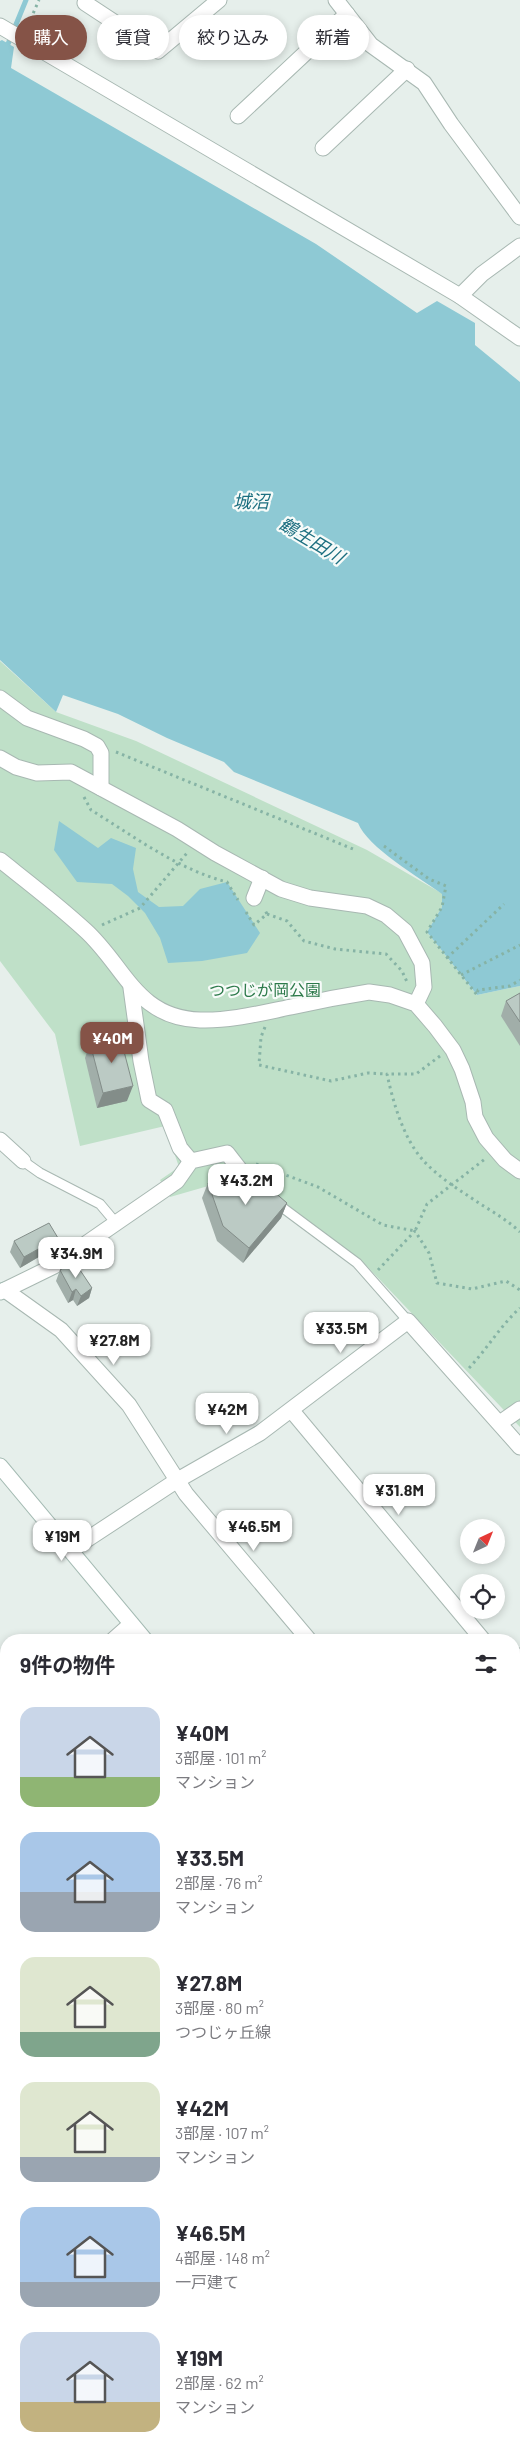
<!DOCTYPE html>
<html lang="ja">
<meta charset="utf-8">
<style>
body{margin:0;font-family:Barlow,"Noto Sans JP",sans-serif;background:#f7f7f7;color:#2b2b33;height:100vh;display:flex;flex-direction:column;font-size:19px;white-space:nowrap}
*{box-sizing:border-box;margin:0}
p{font-size:16px;color:#7c7c81}
.icon{flex:none;width:28px;height:28px;fill:none;stroke:currentColor;stroke-width:2;stroke-linecap:round;stroke-linejoin:round}
.map{position:relative;flex:1;overflow:hidden}
.side{position:absolute;left:0px;top:1634px;width:520px;height:821px;display:flex;flex-direction:column;background:#fff;border-radius:20px 20px 0 0;box-shadow:0 2px 8px #0003}
.side>*{flex:none}
.hud{position:absolute;left:15px;top:15px;width:490px;height:45px;display:flex;gap:10px}
.needle{width:32px;rotate:43deg}
.buttons{position:absolute;left:460px;top:1519px;display:grid;gap:10px}
.buttons a{display:grid;place-items:center;width:45px;height:45px;border-radius:50%;background:#fff;box-shadow:0 2px 8px #0003;font-size:25px}
.price{position:absolute;translate:-50% -42px;padding:0 11px;border-radius:10px;background:#fff;color:#222;font-size:16px;line-height:32px;filter:drop-shadow(0 1px 2px #0008)}
.price::after{content:'';position:absolute;left:50%;top:30px;width:15px;height:11px;margin-left:-8px;background:inherit;clip-path:polygon(0 0,100% 0,50% 100%)}
.price.on{background:#855347;color:#fff}
ul{padding:0;list-style:none}
li{display:flex;align-items:center;gap:15px;height:125px;padding:0 20px}
li span{display:grid;place-items:center;flex:none;width:140px;height:100px;border-radius:15px;color:#555}
li>.icon{margin-inline-start:auto}
span .icon{width:60px;height:60px;fill:#fffc;stroke-width:1}
li b{font-size:21px}
h2{display:flex;justify-content:space-between;align-items:center;height:60px;padding:0 20px;font-size:21px}
.chip{padding:0 18px;border-radius:22px;background:#fff;box-shadow:0 2px 8px #0003;font-size:18px;line-height:45px}
.chip.on{background:#855347;color:#fff}
.map>svg:first-child{display:block}
.green{fill:#bfe0c8}
.water{fill:#8ec9d4}
.lines{fill:none;stroke-linecap:round;stroke-linejoin:round}
.stream{stroke:#8ec9d4;stroke-width:5}
.lane-casing{stroke:#a8b8b2;stroke-width:11}
.street-casing{stroke:#a8b8b2;stroke-width:17}
.secondary-casing{stroke:#a4bbb3;stroke-width:17}
.path{stroke:#86b3a5;stroke-width:3;stroke-dasharray:2.5 4;stroke-linecap:butt}
.lane{stroke:#fff;stroke-width:9}
.street{stroke:#fff;stroke-width:15}
.secondary{stroke:#fff;stroke-width:15}
.wall{fill:#a1aea9}
.shaded-wall{fill:#838d89}
.building{fill:#bbcac4;stroke:#838d89}
.labels{text-anchor:middle;dominant-baseline:central;stroke-width:4.5;stroke-linejoin:round;paint-order:stroke}
.park-label{font-size:16px;fill:#2d7a4b;stroke:#f7fbf9}
.water-label{font-size:18px;font-style:italic;fill:#1c6f80;stroke:#f7fbf9}
</style>
<div class="map">
<svg width="520" height="2454" viewBox="0 0 520 2454">
<rect width="100%" height="100%" fill="#e6efeb"/>
<polygon class="green" points="0,661 56,712 136,741 367,850 443,894 442,907 427,932 477,995 520,986 520,1427 362,1261 243,1176 170,1197 160,1180 179,1167 165,1126 80,1146 55,1034 0,961"/>
<g class="water">
<path d="M2,40L14,47L11,68L316,244L417,313L437,301L475,323V345L520,382V986L477,995L427,932L442,907V894C420,878 367,847 358,823L234,772L224,762L167,738L118,714L63,695L56,712L0,660V41Z"/>
<polygon points="59,821 98,848 111,838 136,848 133,869 138,892 159,907 183,906 200,889 227,882 260,933 247,953 202,961 168,963 160,938 145,913 128,896 112,884 77,882 54,850"/>
<polygon points="6,2369 6,2449 182,2449 179,2454 0,2454 0,2371"/>
</g>
<g class="lines">
<polyline class="stream" points="8,44 26,0"/>
<g class="lane-casing">
<g id="lane">
<polyline points="23,1161 40,1173 100,1204 116,1223"/>
<polyline points="275,1202 357,1263 408,1321"/>
<polyline points="514,2061 520,2062"/>
</g>
</g>
<g class="street-casing">
<g id="street">
<polyline points="336,0 371,45 424,83 451,124 520,217"/>
<polyline points="85,3 158,51 219,0"/>
<polyline points="0,26 460,296 520,338"/>
<polyline points="238,116 347,14"/>
<polyline points="323,148 407,69"/>
<polyline points="460,296 482,274 520,246"/>
<polyline points="0,698 27,718 84,739 97,746 101,753 101,788"/>
<polyline points="0,758 16,767 37,773 71,772 177,829 215,853 281,889 310,898 367,906 386,915 405,931 422,963 424,987 416,1004"/>
<path d="M0,860C29,883 58,905 85,930C125,966 136,1018 200,1020C231,1021 261,1013 291,1007C317,1001 343,996 369,992L390,995L416,1004L435,1026L453,1050L462,1069L473,1102L475,1117L486,1138L505,1160L520,1171"/>
<polyline points="254,898 262,878"/>
<polyline points="131,988 141,1061 149,1100 165,1110 180,1148 191,1161"/>
<polyline points="0,1140 23,1161"/>
<polyline points="251,1184 227,1153 191,1161 177,1181 116,1223 54,1266 5,1290 61,1330 129,1405 186,1494 309,1640"/>
<polyline points="292,1411 483,1640"/>
<polyline points="500,1423 520,1409"/>
<polyline points="71,1550 176,1481 260,1433 408,1321 520,1447"/>
<polyline points="113,1640 131,1624"/>
<polyline points="514,1661 520,1656"/>
<polyline points="514,1676 520,1683"/>
<polyline points="0,1703 6,1710"/>
<polyline points="0,1860 6,1855"/>
<polyline points="514,1873 520,1880"/>
<polyline points="0,2045 6,2040"/>
<polyline points="0,2225 6,2220"/>
<polyline points="0,2333 6,2336"/>
</g>
</g>
<g class="secondary-casing">
<g id="secondary">
<polyline points="0,1292 5,1290"/>
<polyline points="0,1466 145,1640"/>
<polyline points="514,2070 520,2077"/>
<polyline points="514,2132 520,2125"/>
<polyline points="232,2454 236,2449"/>
</g>
</g>
<g class="path">
<polyline points="28,25 39,0"/>
<polyline points="116,752 353,849"/>
<path d="M84,797L91,810C135,837 177,869 227,882L238,900"/>
<polyline points="384,846 429,879 446,886 442,907 427,932 477,995 478,990 510,986 520,980"/>
<polyline points="246,912 254,925 267,914 264,908"/>
<polyline points="267,914 287,921 304,941 335,949 386,954 402,971 407,982"/>
<polyline points="102,925 140,908 187,853"/>
<polyline points="447,958 504,904"/>
<polyline points="461,975 520,945"/>
<polyline points="265,1027 261,1037 259,1065 331,1081 368,1073 386,1074"/>
<path d="M440,1056L416,1074H387C393,1102 403,1137 422,1159C435,1174 453,1186 470,1197C487,1209 504,1217 520,1232"/>
<polyline points="256,1164 318,1187 383,1225 415,1231 427,1204 485,1159"/>
<polyline points="378,1270 415,1231 429,1253 437,1283 472,1289 506,1281 520,1290"/>
<path d="M469,1368C487,1349 501,1325 520,1308"/>
<polyline points="0,2354 6,2354"/>
</g>
<use href="#lane" class="lane"/>
<use href="#street" class="street"/>
<use href="#secondary" class="secondary"/>
</g>
<g class="wall">
<polygon points="520,993 520,1046 501,1016 506,1001"/>
<polygon points="90,1043 127,1101 97,1108 85,1058"/>
<polygon points="208,1183 287,1203 281,1218 243,1263 217,1241 202,1198"/>
<polygon points="14,1241 54,1248 20,1268 10,1252"/>
<polygon points="60,1270 92,1288 89,1298 77,1306 73,1300 68,1303 56,1281"/>
</g>
<g class="shaded-wall">
<polygon points="133,1086 127,1101 97,1108 103,1093"/>
<polygon points="287,1203 281,1218 243,1263 249,1248"/>
<polygon points="58,1238 54,1248 20,1268 24,1257"/>
<polygon points="92,1288 89,1298 77,1306 81,1296"/>
<polygon points="76,1289 73,1300 68,1303 72,1292"/>
</g>
<g class="building">
<polygon points="520,993 520,1022 506,1001"/>
<polygon points="120,1036 133,1086 103,1093 90,1043"/>
<polygon points="246,1174 254,1179 258,1178 287,1203 249,1248 223,1226 208,1183"/>
<polygon points="49,1223 58,1238 24,1257 14,1241"/>
<polygon points="74,1261 92,1288 81,1296 76,1289 72,1292 60,1270"/>
</g>
<g class="labels">
<g class="park-label">
<text x="265" y="989">つつじが岡公園</text>
</g>
<g class="water-label">
<text x="251" y="501">城沼</text>
<text transform="translate(312 540) rotate(31)">鶴生田川</text>
</g>
</g>
</svg>
<div class="buttons">
<a><svg class="needle" viewBox="-14 -14 28 28"><path d="M0-13l5 13h-10z" fill="#e53935"/><path d="M0 13l5-13h-10z" fill="#7c7c81"/></svg></a>
<a><svg class="icon" aria-label="locate" viewBox="0 0 24 24"><circle cx="12" cy="12" r="6"/><path d="M12 2v4M12 18v4M2 12h4M18 12h4"/></svg></a>
</div>
<b class="price on" style="left:112px;top:1064px">¥40M</b>
<b class="price" style="left:246px;top:1206px">¥43.2M</b>
<b class="price" style="left:76px;top:1279px">¥34.9M</b>
<b class="price" style="left:341px;top:1354px">¥33.5M</b>
<b class="price" style="left:114px;top:1366px">¥27.8M</b>
<b class="price" style="left:227px;top:1435px">¥42M</b>
<b class="price" style="left:399px;top:1516px">¥31.8M</b>
<b class="price" style="left:254px;top:1552px">¥46.5M</b>
<b class="price" style="left:62px;top:1562px">¥19M</b>
<div class="hud">
<a class="chip on">購入</a>
<a class="chip">賃貸</a>
<a class="chip">絞り込み</a>
<a class="chip">新着</a>
</div>
<section class="side">
<h2>9件の物件<svg class="icon" aria-label="filters" viewBox="0 0 24 24"><path d="M4 7h16M4 17h16"/><circle cx="9" cy="7" r="2"/><circle cx="15" cy="17" r="2"/></svg></h2>
<ul>
<li><span style="background:linear-gradient(#c9d6e8 70%,#8fb573 0)"><svg class="icon" aria-label="home" viewBox="0 0 24 24"><path d="M3 11l9-7 9 7M6 9v11h12V9"/></svg></span><div><b>¥40M</b><p>3部屋 · 101 m²</p><p>マンション</p></div></li>
<li><span style="background:linear-gradient(#a9c7e8 60%,#9aa5b1 0)"><svg class="icon" aria-label="home" viewBox="0 0 24 24"><path d="M3 11l9-7 9 7M6 9v11h12V9"/></svg></span><div><b>¥33.5M</b><p>2部屋 · 76 m²</p><p>マンション</p></div></li>
<li><span style="background:linear-gradient(#dfe7d0 75%,#7fa58c 0)"><svg class="icon" aria-label="home" viewBox="0 0 24 24"><path d="M3 11l9-7 9 7M6 9v11h12V9"/></svg></span><div><b>¥27.8M</b><p>3部屋 · 80 m²</p><p>つつじヶ丘線</p></div></li>
<li><span style="background:linear-gradient(#dfe7d0 75%,#9aa5b1 0)"><svg class="icon" aria-label="home" viewBox="0 0 24 24"><path d="M3 11l9-7 9 7M6 9v11h12V9"/></svg></span><div><b>¥42M</b><p>3部屋 · 107 m²</p><p>マンション</p></div></li>
<li><span style="background:linear-gradient(#a9c7e8 75%,#9aa5b1 0)"><svg class="icon" aria-label="home" viewBox="0 0 24 24"><path d="M3 11l9-7 9 7M6 9v11h12V9"/></svg></span><div><b>¥46.5M</b><p>4部屋 · 148 m²</p><p>一戸建て</p></div></li>
<li><span style="background:linear-gradient(#c9d6e8 70%,#c2b280 0)"><svg class="icon" aria-label="home" viewBox="0 0 24 24"><path d="M3 11l9-7 9 7M6 9v11h12V9"/></svg></span><div><b>¥19M</b><p>2部屋 · 62 m²</p><p>マンション</p></div></li>
</ul>
</section>
</div>
